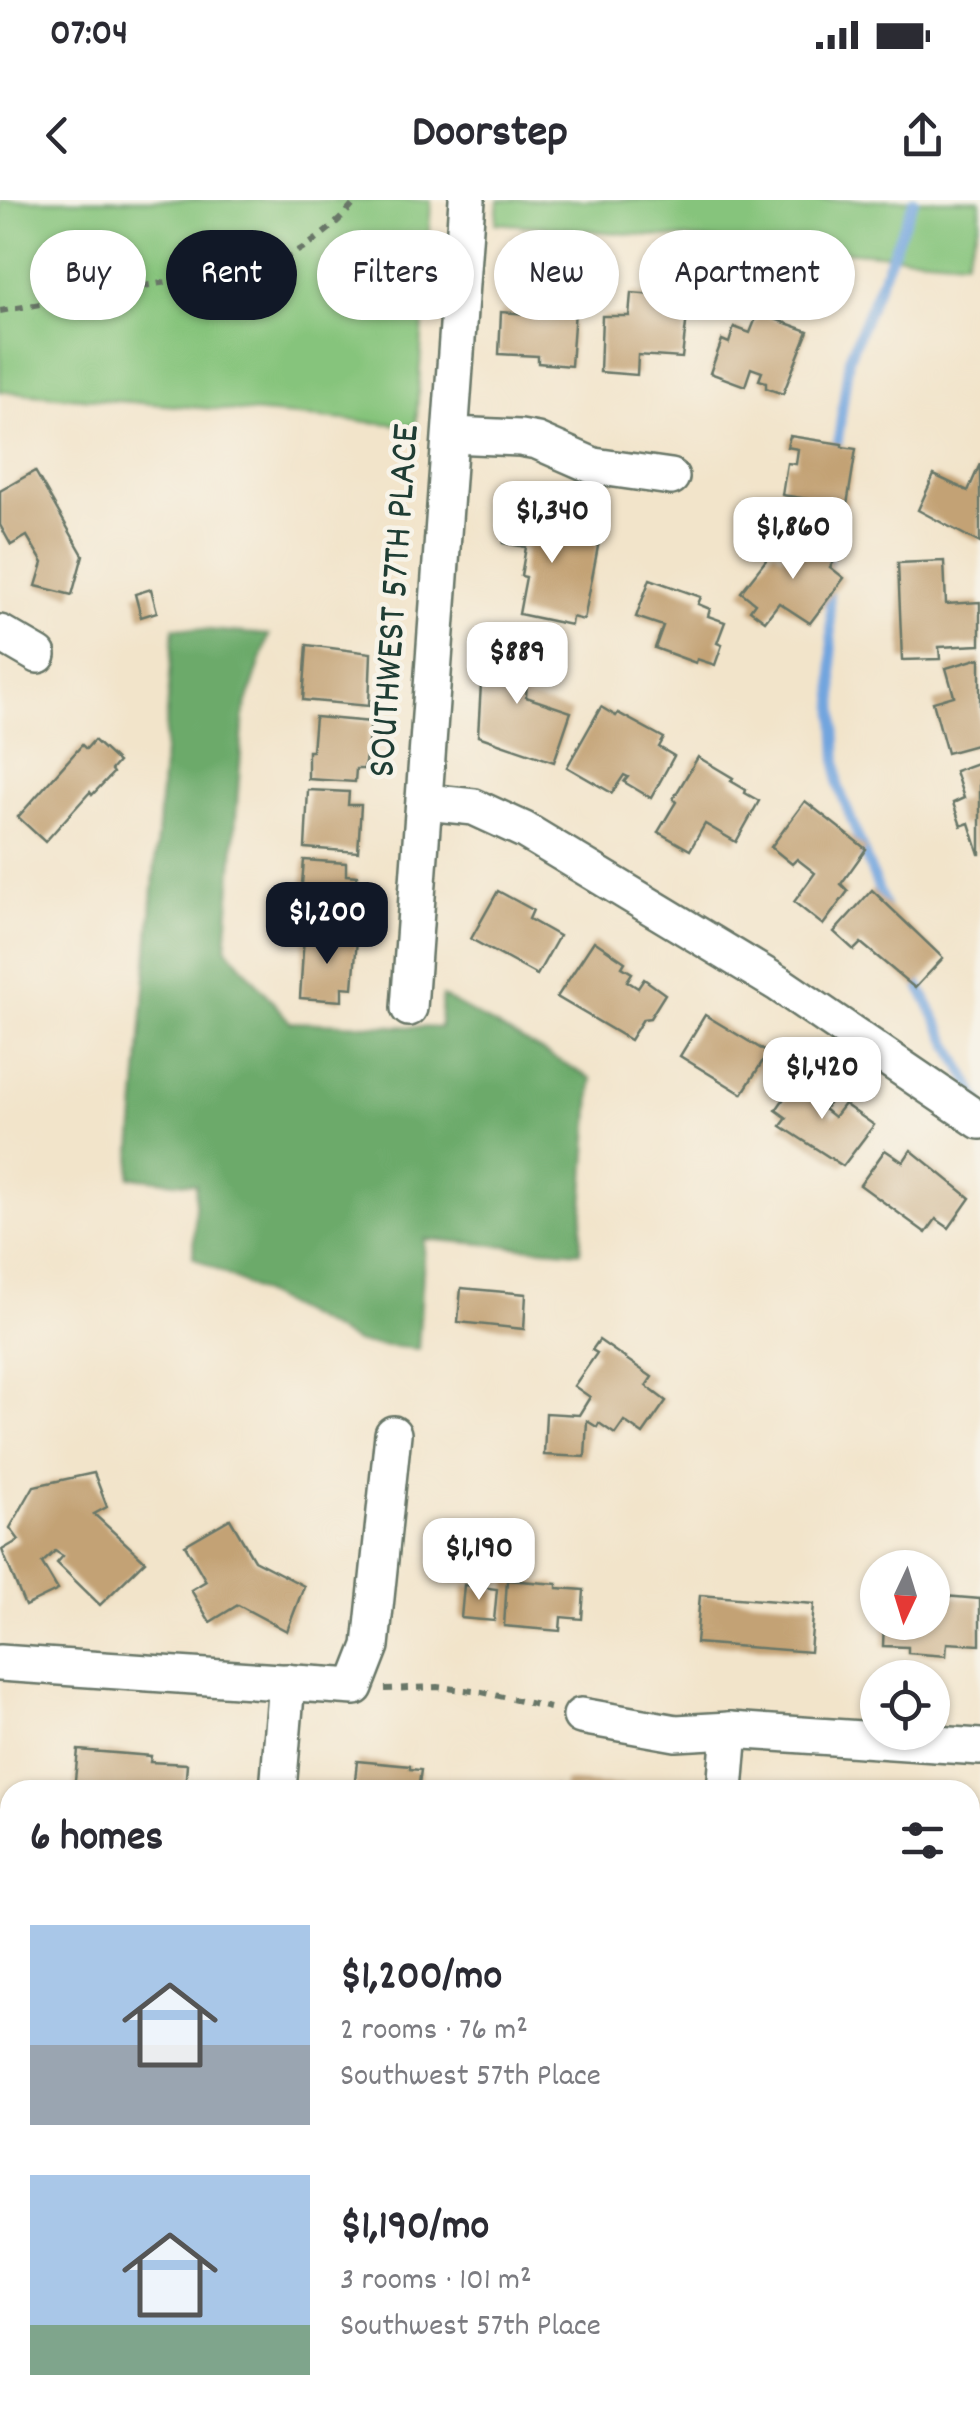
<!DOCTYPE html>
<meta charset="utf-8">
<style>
body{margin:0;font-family:Dekko,sans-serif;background:#f2f2f3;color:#2b2b33;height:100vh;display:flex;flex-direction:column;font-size:38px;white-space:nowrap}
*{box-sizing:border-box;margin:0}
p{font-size:32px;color:#7c7c81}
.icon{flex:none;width:55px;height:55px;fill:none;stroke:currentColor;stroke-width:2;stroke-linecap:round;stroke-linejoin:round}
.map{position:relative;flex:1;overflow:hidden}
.drawer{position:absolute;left:0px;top:1580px;width:980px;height:642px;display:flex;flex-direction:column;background:#fff;border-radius:30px 30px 0 0;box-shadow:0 2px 8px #0004}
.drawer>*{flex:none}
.hud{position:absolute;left:30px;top:30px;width:920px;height:90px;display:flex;gap:20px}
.needle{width:65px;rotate:184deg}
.fabs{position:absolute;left:860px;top:1350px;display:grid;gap:20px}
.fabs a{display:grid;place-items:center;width:90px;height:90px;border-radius:50%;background:#fff;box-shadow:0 2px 8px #0004;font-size:50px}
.price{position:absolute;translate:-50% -85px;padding:0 22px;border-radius:20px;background:#fff;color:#222;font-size:32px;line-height:65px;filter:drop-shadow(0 2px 5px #0008)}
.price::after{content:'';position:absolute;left:50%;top:60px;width:30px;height:22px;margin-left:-15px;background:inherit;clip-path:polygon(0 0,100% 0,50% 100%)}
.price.on{background:#111827;color:#fff}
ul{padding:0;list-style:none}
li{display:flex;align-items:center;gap:30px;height:250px;padding:0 30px}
li span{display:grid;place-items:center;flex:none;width:280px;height:200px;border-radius:0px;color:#555}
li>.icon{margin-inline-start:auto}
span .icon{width:120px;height:120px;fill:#fffc;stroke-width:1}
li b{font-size:42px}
h2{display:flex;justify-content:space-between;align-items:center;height:120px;padding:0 30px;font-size:42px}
.pill{padding:0 35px;border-radius:45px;background:#fff;box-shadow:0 2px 8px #0004;font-size:35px;line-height:90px}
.pill.on{background:#111827;color:#fff}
.status{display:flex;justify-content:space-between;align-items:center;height:70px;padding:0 50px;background:#fff;direction:ltr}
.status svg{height:28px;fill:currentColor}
header{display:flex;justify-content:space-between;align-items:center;height:130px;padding:0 30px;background:#fff;font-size:45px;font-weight:700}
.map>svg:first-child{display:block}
.green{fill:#86c47b;stroke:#528058;stroke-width:2.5}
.forest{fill:#6caa6b;stroke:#467450;stroke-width:2.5}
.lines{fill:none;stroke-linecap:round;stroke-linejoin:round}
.stream{stroke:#72a5de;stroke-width:10}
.building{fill:#c3a275}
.street-casing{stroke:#697768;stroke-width:40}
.path{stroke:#697768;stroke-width:6;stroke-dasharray:8 8;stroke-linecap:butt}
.street{stroke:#fff;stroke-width:35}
.labels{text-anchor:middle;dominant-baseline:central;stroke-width:9;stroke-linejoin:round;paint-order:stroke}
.street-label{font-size:40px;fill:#1f3d34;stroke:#f7f3e8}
</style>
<div class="status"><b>07:04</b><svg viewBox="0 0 49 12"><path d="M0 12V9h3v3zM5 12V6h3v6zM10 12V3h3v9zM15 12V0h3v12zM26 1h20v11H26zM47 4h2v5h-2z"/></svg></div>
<header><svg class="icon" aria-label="back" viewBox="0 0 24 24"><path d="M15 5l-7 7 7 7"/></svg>Doorstep<svg class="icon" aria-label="share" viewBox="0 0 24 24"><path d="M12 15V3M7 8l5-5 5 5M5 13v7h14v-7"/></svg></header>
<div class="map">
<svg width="980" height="2221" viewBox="0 0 980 2221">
<rect width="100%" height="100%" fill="#f7f3e8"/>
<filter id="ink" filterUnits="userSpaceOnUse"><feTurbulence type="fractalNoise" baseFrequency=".01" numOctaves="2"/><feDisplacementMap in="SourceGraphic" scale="20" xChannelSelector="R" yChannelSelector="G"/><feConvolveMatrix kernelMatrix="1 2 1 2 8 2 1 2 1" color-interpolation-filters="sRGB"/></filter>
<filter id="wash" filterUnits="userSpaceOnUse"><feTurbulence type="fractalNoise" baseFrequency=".0048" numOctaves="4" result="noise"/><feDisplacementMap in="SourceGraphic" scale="40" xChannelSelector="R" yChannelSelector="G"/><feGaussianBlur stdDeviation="2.25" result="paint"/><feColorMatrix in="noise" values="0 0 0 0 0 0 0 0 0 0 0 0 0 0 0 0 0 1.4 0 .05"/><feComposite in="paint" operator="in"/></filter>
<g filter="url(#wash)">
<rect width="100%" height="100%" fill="#f2e4ca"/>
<g class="green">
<polygon points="0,0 431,0 416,226 0,191"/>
<polygon points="498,0 980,0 980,21 965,61 496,23"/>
</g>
<polygon class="forest" points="174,427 269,435 244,512 226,747 290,822 440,828 442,796 592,879 580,1052 425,1039 418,1149 358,1143 193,1057 196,984 130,977"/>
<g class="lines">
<g class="stream">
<polyline points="836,255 849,158 914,0"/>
<polyline points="828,369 826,321 830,291"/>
<polyline points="829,386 838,585 886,709"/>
<polyline points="914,776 980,904"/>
</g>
</g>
<g id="blocks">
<g class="building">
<polygon points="631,93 689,98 682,158 638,155 637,175 600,172 602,116 629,116"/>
<polygon points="541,109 575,110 571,166 538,163 538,156 499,154 501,112 541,115"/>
<polygon points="758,113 808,131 783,194 766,188 766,182 759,180 762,172 751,168 745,186 710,173 722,140 729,143 734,127 750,133"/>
<polygon points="790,236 842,244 842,247 856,249 847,305 782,295 787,263 796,264 798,249 787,247"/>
<polygon points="980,264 980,343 918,310 934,275 968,291"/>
<polygon points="35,271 83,355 72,395 36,386 43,363 27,336 11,345 0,325 0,291"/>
<polygon points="509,306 566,316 562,335 599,341 584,420 572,417 571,425 519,414 526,377 521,376 526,347 503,343"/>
<polygon points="798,335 833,363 830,367 844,378 810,423 779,403 765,421 750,410 755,403 741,392 774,350 782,356"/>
<polygon points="944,361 946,404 980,402 980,445 939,447 940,459 902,460 898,363"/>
<polygon points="650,379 701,397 698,404 710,409 708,416 725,422 717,443 722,445 715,465 697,459 696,463 655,448 663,426 636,417"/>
<polygon points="151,389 157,412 141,417 135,394"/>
<polygon points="307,445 371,453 369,506 303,500"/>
<polygon points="498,447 529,449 526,497 571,512 554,562 478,536 483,449 498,450"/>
<polygon points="980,458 980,544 947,553 933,502 954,496 946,468"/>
<polygon points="601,507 616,516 618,513 664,538 659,547 674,556 651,598 624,582 628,577 624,575 612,593 567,567"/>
<polygon points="315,517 371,522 364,569 356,569 355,582 308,579 308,551 312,551"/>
<polygon points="94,540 118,562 111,570 113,573 92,595 90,592 45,642 18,617 82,545 86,549"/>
<polygon points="698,557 733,578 731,581 746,590 745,593 759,601 736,642 705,624 690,650 658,632 676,602 673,599"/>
<polygon points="980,562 980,654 979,654 969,623 961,626 953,603 964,598 955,571"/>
<polygon points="308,590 349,592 348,605 361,605 358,652 305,648"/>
<polygon points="805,601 866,649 841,684 848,691 823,725 794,702 815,673 797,659 792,664 771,647"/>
<polygon points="304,660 346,663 346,675 357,676 353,724 299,720"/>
<polygon points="872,690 943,758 915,788 861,743 854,750 834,732"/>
<polygon points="498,691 533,710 529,719 559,736 537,775 471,739"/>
<polygon points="304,735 357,739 353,788 342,787 342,801 300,798"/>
<polygon points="594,741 625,762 622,767 632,773 627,781 638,788 644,779 665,794 650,818 643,819 630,840 557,797"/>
<polygon points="705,815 768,853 742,894 680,856"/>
<polygon points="801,874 831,900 824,909 834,917 844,904 874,925 843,966 781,926 787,918 776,910"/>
<polygon points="885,950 903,962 911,950 970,998 949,1028 936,1019 926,1033 860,985"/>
<polygon points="461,1088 526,1094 524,1129 458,1122"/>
<polygon points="599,1140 652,1177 646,1186 666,1201 643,1234 624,1221 615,1234 599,1223 597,1227 587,1221 585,1257 544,1255 546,1213 579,1215 590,1197 574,1186 597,1153 592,1150"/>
<polygon points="94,1273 107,1307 94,1314 145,1361 100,1405 57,1363 63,1356 55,1351 42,1363 58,1390 25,1406 2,1350 19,1340 10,1328 34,1286"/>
<polygon points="230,1319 254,1360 304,1386 287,1431 238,1405 210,1422 191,1390 206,1381 185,1345"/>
<polygon points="507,1380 557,1384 557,1388 584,1390 582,1419 561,1417 560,1431 504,1426"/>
<polygon points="464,1385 497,1389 494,1421 461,1418"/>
<polygon points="700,1395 814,1404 810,1452 696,1443"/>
<polygon points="932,1395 980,1399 980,1445 947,1443 946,1456 908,1453 908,1447 883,1446 884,1422 932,1422"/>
<polygon points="78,1550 151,1556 150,1562 187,1564 185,1590 74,1590"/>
<polygon points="357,1561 410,1566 410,1569 421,1570 418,1590 354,1590"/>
<polygon points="564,1581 624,1586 624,1590 564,1590"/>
<polygon points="78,2212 128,2212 127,2221 78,2221"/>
<polygon points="300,2212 353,2212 352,2221 300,2221"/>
<polygon points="544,2212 606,2212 606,2221 543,2221"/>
</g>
</g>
</g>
<g filter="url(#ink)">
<use href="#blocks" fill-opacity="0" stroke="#697768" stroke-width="2.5"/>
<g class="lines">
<g class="street-casing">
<g id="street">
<polyline points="451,235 520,238 537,241 594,266 671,277"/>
<polyline points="0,433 38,455"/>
<polyline points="426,602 474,607 524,630 779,784 980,921"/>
<polyline points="409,808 467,0"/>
<polyline points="0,1463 355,1487 371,1446 393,1234"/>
<polyline points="581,1516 676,1533 730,1530 980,1547"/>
<polyline points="278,1590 287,1482"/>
<polyline points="725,1590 730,1530"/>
<polyline points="686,2212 688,2221"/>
<polyline points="223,2221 224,2212"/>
</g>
</g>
<g class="path">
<path d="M0,111L271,64C305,50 334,29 357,0"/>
<polyline points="385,1489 437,1487 482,1492 550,1508"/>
</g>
<use href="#street" class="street"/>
</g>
</g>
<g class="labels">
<g class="street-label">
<text transform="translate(397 401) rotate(-86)">SOUTHWEST 57TH PLACE</text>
</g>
</g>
</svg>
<div class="fabs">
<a><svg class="needle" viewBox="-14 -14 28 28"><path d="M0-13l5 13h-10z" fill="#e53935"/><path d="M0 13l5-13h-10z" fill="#7c7c81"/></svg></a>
<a><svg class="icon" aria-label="locate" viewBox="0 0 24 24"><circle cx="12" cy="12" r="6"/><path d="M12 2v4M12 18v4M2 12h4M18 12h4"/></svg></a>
</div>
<b class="price" style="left:552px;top:366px">$1,340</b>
<b class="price" style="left:793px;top:382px">$1,860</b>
<b class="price" style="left:517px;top:507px">$889</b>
<b class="price on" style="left:327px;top:767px">$1,200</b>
<b class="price" style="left:822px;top:922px">$1,420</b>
<b class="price" style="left:479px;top:1403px">$1,190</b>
<div class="hud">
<a class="pill">Buy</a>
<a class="pill on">Rent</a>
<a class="pill">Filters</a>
<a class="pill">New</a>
<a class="pill">Apartment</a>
</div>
<section class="drawer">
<h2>6 homes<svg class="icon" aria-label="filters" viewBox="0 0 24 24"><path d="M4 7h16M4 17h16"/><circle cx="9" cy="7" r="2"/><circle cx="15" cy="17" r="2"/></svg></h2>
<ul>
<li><span style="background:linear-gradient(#a9c7e8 60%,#9aa5b1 0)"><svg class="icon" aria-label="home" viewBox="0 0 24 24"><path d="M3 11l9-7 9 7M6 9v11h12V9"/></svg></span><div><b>$1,200/mo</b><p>2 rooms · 76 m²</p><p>Southwest 57th Place</p></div></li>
<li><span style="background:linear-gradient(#a9c7e8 75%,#7fa58c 0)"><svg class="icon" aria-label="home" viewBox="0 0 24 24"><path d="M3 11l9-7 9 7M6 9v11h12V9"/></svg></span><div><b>$1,190/mo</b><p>3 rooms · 101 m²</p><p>Southwest 57th Place</p></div></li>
</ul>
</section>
</div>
